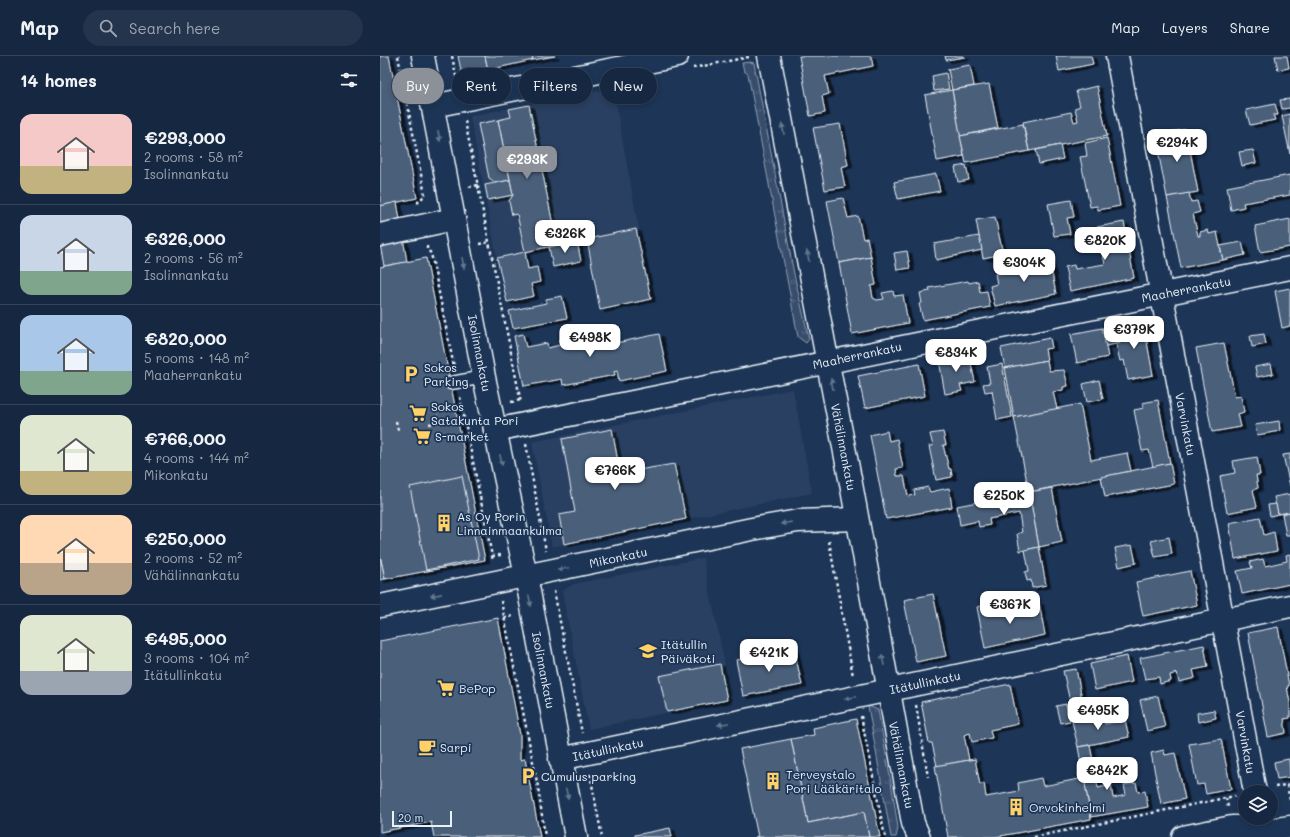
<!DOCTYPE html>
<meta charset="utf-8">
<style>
body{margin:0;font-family:Mali,sans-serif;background:#23344c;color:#f1f3f6;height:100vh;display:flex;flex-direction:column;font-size:15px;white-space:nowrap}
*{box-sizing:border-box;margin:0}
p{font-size:13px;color:#9ea6b1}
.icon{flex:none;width:22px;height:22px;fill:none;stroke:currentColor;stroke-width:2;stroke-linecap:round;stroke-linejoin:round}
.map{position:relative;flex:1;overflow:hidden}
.panel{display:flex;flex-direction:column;background:#162841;width:380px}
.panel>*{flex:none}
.guide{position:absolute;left:12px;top:12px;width:380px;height:36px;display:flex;gap:8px}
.controls{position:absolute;left:858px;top:729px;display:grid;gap:8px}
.controls a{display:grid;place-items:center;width:40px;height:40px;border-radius:50%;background:#162841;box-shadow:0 2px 6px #0003,0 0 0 1px #35445a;font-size:20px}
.scale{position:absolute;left:12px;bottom:10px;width:60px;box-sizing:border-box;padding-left:4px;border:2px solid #e8f1f8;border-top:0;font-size:11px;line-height:14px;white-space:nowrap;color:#e8f1f8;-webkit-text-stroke:3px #1d3557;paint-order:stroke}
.price{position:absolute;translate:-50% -34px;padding:0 9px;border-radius:8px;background:#fff;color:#222;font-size:13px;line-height:26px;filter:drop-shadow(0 1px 2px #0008)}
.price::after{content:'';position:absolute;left:50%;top:24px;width:12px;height:9px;margin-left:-6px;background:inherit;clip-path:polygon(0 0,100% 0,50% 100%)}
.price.on{background:#8c9099;color:#fff}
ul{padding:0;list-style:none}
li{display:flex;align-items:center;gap:12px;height:100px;padding:0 20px}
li+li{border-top:1px solid #35445a}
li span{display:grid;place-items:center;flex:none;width:112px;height:80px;border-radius:12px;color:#555}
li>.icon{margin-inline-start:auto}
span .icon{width:48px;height:48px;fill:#fffc;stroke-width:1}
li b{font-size:17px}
h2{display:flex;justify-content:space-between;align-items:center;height:48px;padding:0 20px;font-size:17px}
.chip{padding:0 14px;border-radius:18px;background:#162841;box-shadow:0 2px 6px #0003,0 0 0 1px #35445a;font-size:14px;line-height:36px}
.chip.on{background:#8c9099;color:#fff}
header{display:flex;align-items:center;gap:24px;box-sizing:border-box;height:56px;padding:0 20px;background:#162841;border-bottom:1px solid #35445a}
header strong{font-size:19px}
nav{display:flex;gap:22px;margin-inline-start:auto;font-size:14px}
.search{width:280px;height:36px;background:#23344c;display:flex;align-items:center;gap:10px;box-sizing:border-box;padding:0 14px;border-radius:22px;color:#9ea6b1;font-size:15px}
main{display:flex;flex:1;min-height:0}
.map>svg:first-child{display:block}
.built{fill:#2a4162}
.grass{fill:url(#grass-tufts);stroke:#909fb2}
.building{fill:#495e7a;stroke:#e8f1f8;filter:url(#shadow)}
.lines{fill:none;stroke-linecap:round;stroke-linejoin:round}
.service-casing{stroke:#e8f1f8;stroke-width:15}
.minor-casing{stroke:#e8f1f8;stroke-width:25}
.secondary-casing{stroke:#e8f1f8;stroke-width:25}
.path{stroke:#e8f1f8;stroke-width:2.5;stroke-dasharray:3 3;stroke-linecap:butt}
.service{stroke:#1d3557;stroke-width:12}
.minor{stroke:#1d3557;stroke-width:22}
.secondary{stroke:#1d3557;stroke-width:22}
.oneway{fill:#64778f}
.labels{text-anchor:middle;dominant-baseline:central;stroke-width:3.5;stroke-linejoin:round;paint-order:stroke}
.street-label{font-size:12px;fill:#e8f1f8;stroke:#1d3557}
.poi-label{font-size:12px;fill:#e8f1f8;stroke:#1d3557;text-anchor:start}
</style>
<header>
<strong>Map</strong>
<div class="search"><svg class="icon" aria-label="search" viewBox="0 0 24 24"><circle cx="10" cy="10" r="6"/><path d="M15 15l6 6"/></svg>Search here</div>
<nav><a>Map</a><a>Layers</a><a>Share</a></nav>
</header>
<main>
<section class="panel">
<h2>14 homes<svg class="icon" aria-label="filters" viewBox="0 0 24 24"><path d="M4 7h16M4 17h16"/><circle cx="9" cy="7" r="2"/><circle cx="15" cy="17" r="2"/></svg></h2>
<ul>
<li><span style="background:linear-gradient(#f6c9c9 65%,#c2b280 0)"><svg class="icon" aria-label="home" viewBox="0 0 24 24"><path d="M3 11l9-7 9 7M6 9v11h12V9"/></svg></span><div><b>€293,000</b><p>2 rooms · 58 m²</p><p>Isolinnankatu</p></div></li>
<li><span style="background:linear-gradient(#c9d6e8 70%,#7fa58c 0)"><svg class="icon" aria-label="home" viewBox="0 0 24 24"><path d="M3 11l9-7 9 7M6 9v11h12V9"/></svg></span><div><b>€326,000</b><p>2 rooms · 56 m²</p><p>Isolinnankatu</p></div></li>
<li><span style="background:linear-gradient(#a9c7e8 70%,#7fa58c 0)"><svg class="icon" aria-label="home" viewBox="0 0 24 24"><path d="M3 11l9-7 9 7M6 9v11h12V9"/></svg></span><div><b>€820,000</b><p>5 rooms · 148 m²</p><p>Maaherrankatu</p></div></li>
<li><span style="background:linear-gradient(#dfe7d0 70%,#c2b280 0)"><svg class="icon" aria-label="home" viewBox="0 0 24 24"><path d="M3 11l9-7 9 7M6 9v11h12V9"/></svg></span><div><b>€766,000</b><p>4 rooms · 144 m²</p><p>Mikonkatu</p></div></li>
<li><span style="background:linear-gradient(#ffd9b3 60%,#b9a48a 0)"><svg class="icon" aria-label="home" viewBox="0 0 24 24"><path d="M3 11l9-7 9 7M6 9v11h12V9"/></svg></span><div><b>€250,000</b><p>2 rooms · 52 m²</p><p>Vähälinnankatu</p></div></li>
<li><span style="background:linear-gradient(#dfe7d0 70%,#9aa5b1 0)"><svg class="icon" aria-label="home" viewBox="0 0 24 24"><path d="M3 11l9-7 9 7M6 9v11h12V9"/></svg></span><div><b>€495,000</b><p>3 rooms · 104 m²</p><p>Itätullinkatu</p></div></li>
</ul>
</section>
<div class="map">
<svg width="910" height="781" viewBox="0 0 910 781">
<defs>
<pattern id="grass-tufts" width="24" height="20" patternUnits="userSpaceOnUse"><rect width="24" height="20" fill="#374d6c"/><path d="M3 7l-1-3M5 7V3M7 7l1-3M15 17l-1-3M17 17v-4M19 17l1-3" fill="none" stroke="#546782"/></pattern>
<filter id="shadow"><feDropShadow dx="4.5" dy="2.5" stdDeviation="0" flood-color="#0009"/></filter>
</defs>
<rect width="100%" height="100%" fill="#1d3557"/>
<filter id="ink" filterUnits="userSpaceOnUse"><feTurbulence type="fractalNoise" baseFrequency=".025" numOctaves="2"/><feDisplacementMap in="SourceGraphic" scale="8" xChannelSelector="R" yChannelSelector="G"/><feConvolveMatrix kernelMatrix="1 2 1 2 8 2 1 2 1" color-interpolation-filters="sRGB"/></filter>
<g filter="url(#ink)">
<g class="built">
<polygon points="233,32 259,174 117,202 90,60"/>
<polygon points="413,333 432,437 172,491 152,386"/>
<polygon points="323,502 352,643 209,673 182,535 194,528"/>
</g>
<g class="grass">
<polygon points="370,6 374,7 414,218 429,283 426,287 418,281 368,18 364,15 362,7"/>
<polygon points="488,650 498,654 512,732 518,772 516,781 511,781"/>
</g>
<g class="building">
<polygon points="0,0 9,0 37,142 0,150"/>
<polygon points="78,0 105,0 108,14 82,19"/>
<polygon points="105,0 152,0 153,4 108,14"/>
<polygon points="152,0 175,0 153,4"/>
<polygon points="419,0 491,0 493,10 445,20 449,38 442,40 445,57 430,60"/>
<polygon points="565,0 584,0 585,1 566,4"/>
<polygon points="676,0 711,0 713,8 679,15"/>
<polygon points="895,0 907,0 909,12 898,14"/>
<polygon points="590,9 594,30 572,34 568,13"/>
<polygon points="566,17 569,33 554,35 552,20"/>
<polygon points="609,28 618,72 580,80 572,34"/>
<polygon points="717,30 727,80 649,95 643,66 691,56 694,66 698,65 695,52 700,50 696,35"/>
<polygon points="572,34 584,100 557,105 545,39"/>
<polygon points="910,43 910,52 902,53 900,44"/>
<polygon points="895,48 898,59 893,59 895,64 870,69 866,54"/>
<polygon points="149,49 177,189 145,196 137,158 132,159 129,145 133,139 118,64 131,61 129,53"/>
<polygon points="910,58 910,98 902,60"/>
<polygon points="118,64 130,124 116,127 109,122 98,68"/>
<polygon points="460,68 468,109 461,111 465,131 445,134 433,72"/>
<polygon points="643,68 649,95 586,107 580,80"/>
<polygon points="806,73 818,136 787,141 775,79"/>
<polygon points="727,82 740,150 718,154 717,150 710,151 700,101 707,100 705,87"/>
<polygon points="680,89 683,103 659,108 656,94"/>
<polygon points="873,94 876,107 862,110 859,96"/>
<polygon points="586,109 589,124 578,126 575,111"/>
<polygon points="556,118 560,135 518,143 514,126"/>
<polygon points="910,119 910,139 863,147 864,151 851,154 847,131"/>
<polygon points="130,124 133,139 108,144 105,129"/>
<polygon points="809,137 811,146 817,145 820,156 813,158 818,180 820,180 820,176 828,174 829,178 837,176 843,204 801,212 787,141"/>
<polygon points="463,142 468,162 478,160 483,183 487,182 491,201 459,207 447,145"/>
<polygon points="691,144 694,161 687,162 690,178 674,180 668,148"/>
<polygon points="17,146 27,206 4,210 0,188 0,150"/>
<polygon points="615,161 623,198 603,202 596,164"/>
<polygon points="910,163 910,191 880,196 875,170"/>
<polygon points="744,166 754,222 690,235 685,211 694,209 695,213 725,208 717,171"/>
<polygon points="256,173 271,243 220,254 207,183"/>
<polygon points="599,180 602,194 556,204 554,188"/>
<polygon points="197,185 201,205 173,211 169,191"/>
<polygon points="862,186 865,199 843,204 840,190"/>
<polygon points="527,195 530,212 517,214 514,197"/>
<polygon points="145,196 148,213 157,211 160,226 151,228 154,240 127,246 117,202"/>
<polygon points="491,201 496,229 491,230 493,242 497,244 504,243 502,237 513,235 514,240 523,239 528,267 472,278 459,207"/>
<polygon points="46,202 105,504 5,523 0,499 0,211"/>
<polygon points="669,202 676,238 615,250 610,230 617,228 615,218 634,215 633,209"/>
<polygon points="588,225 589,227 598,225 600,236 607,235 610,251 543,264 539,248 542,247 540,237 550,235 549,232"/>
<polygon points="910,232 910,270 902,272 895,235"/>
<polygon points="182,240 187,262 133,272 129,255 166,247 166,243"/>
<polygon points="763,264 773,319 748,324 744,304 740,305 736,288 740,287 737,269"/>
<polygon points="737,269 740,287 726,290 722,272"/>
<polygon points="232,270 236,287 279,278 287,315 239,325 237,314 234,315 235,319 183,329 182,323 144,330 134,280 143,278 146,291 167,287 168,292 180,289 179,284 217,276 217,273"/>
<polygon points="722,272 728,301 697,307 691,278"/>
<polygon points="884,278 886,288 872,291 870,280"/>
<polygon points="670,282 672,292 665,293 667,304 625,312 621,292"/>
<polygon points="844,287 855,341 861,340 864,356 858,358 861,371 832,376 816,292"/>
<polygon points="589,298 595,326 580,329 582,335 565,338 559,304"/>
<polygon points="667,304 669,315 684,314 688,330 683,331 683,334 673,336 677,353 634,361 625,312"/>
<polygon points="539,308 545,340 485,352 478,320"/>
<polygon points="622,308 632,361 617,364 612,335 605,336 603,328 610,327 607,311"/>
<polygon points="891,308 893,318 877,321 875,311"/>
<polygon points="719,324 723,343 707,346 703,328"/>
<polygon points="778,344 790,407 773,411 769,394 762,395 754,354 764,352 762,347"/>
<polygon points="700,348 711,404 747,397 751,415 649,436 634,361"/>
<polygon points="899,365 900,375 877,379 875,369"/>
<polygon points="232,373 240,417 294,408 306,463 184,488 179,459 195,456 182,383"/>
<polygon points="507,375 509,385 517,383 523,412 516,413 517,420 524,420 528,440 535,439 534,434 548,431 550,436 569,432 572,451 506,463 490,379"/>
<polygon points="563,376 566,389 563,389 569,413 571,413 572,421 556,424 549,390 553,390 550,378"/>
<polygon points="910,398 910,430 903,399"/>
<polygon points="877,401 880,419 876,419 878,432 873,434 877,451 847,457 840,420 855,417 853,405"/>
<polygon points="790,407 794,428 725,441 721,421"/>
<polygon points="82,420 99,503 46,514 30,431"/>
<polygon points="672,432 682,486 659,491 649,436"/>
<polygon points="649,436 659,491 640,495 637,478 642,476 639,457 609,463 610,469 599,471 598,465 580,469 577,450"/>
<polygon points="910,438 910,456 898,458 894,441"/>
<polygon points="896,448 898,458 890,460 888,449"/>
<polygon points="910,456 910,479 906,479 902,458"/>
<polygon points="880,461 884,479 894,476 897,495 855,503 849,467"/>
<polygon points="789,481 792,498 775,501 771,485"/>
<polygon points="752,489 756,507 739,511 735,492"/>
<polygon points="659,491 666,529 652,532 651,524 647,525 645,516 649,515 645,494"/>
<polygon points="910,498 910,528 862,538 857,515 872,512 870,506 883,503 885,510 907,505 906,499"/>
<polygon points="0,500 5,523 0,524"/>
<polygon points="810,515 817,549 763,560 756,526"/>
<polygon points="553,538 566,600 536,606 524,544"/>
<polygon points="659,546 665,579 605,592 597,551 613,547 615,554 618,553 623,556 624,559 629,559 628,553 637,551 639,557 652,554 651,548"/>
<polygon points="118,562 140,679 140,704 145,703 160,781 54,781 51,766 0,776 0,585"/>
<polygon points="898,571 909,630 907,631 910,647 910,662 904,663 906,677 888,681 868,577"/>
<polygon points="824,589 828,611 813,614 815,622 799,626 797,617 790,619 791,625 780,628 779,621 765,623 760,602"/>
<polygon points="414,593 422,629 363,640 356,604"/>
<polygon points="747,600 752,626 715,634 710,608"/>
<polygon points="340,608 347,644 287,656 279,620"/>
<polygon points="696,613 701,638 697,649 691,650 683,615"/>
<polygon points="630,628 638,668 610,674 612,682 592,686 590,677 584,679 589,704 557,710 552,687 549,687 541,646"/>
<polygon points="778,640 785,671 767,675 760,644"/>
<polygon points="686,648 690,665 680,667 676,650"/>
<polygon points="834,654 836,662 818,666 817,657"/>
<polygon points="723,659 725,668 745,664 749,681 698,691 692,665"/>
<polygon points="476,663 500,781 489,781 484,756 428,767 411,683 434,679 433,672"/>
<polygon points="411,683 428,767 484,756 489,781 375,781 378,781 360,693"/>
<polygon points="841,683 851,733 826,738 824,728 817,729 809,688"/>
<polygon points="710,689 718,732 731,729 733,742 746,739 744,729 756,727 758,736 765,735 768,751 711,761 698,691"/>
<polygon points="784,694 785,699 795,697 805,743 781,748 771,697"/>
<polygon points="595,703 600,729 604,727 606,741 639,735 638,727 661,722 663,730 704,722 711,763 615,781 568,781 555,710"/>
<polygon points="909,703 910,721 897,723 894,706"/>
<polygon points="290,772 292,781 255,781 255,779"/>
</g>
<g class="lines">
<g class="service-casing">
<polyline id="service" points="71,327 104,321"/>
</g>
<g class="minor-casing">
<g id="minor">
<polyline points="737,0 875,736"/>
<polyline points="53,50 297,0"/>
<polyline points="0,179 74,163"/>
<polyline points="115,374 910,212"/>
<polyline points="180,703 910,550"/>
</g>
</g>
<g class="secondary-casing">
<g id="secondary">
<polyline points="43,0 104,321 146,520 196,781"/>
<polyline points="389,0 472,433 533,767 539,781"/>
<polyline points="0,550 372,473 418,465 477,463"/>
<polyline points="870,780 883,775 910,771"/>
<polyline points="803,781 852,771 861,771 883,775"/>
</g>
</g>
<g class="path">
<polyline points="18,0 45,139 38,146 39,150"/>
<polyline points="72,0 77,25"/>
<polyline points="313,12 369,1"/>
<polyline points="85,65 141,347"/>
<polyline points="89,131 98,129"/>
<polyline points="99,188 109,186"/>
<polyline points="47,190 47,194 51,197 74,311"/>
<polyline points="80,341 113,505"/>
<polyline points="131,346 141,344"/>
<polyline points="16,365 18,374"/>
<polyline points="49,368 59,366 58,358"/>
<polyline points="146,388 166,495"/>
<polyline points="449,485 473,620"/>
<polyline points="112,500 121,499"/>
<polyline points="174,535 202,677"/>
<polyline points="121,545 158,731 165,781"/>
<polyline points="124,562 133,560"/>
<polyline points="536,649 548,721"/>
<polyline points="481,660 505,781"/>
<polyline points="210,718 222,781"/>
<polyline points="907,729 910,744"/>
<polyline points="895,731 910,728"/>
<polyline points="846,742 848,751"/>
<polyline points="654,781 855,740"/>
</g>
<use href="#service" class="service"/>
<use href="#minor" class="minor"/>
<use href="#secondary" class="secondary"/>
</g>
<defs><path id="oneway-solid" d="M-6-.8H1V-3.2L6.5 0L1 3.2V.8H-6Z"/></defs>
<g class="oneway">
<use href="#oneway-solid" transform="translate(403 73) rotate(-101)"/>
<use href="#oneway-solid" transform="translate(59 80) rotate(79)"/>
<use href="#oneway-solid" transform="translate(428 200) rotate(-101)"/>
<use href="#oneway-solid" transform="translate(83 207) rotate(80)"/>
<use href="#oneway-solid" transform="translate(452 328) rotate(-101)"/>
<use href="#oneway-solid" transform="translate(121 404) rotate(78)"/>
<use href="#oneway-solid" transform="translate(406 467) rotate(170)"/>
<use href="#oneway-solid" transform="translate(183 513) rotate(168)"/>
<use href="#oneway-solid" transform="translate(56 539) rotate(169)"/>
<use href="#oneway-solid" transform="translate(150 545) rotate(79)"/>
<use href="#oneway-solid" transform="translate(503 604) rotate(-100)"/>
<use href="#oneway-solid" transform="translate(470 642) rotate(168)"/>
<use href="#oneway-solid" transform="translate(343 668) rotate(168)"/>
<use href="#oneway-solid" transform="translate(187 738) rotate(79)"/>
</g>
</g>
<defs>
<g id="parking-bare" transform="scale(1.38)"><path d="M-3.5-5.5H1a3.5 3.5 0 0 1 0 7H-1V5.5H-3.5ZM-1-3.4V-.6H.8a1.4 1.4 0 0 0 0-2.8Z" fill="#ffd166" stroke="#1d3557" stroke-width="2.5" paint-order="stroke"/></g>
<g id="supermarket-bare" transform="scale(1.38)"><path d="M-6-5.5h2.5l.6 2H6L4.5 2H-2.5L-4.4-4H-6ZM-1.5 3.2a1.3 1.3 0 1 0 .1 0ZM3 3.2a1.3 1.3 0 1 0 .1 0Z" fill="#ffd166" stroke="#1d3557" stroke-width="2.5" paint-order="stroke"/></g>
<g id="building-bare" transform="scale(1.38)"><path d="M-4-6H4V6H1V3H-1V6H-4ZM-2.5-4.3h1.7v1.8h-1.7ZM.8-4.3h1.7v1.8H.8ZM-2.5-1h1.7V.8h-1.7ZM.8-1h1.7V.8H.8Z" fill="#ffd166" stroke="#1d3557" stroke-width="2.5" paint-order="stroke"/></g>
<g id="school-bare" transform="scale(1.38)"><path d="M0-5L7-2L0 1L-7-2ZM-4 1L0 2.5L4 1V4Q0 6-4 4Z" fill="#ffd166" stroke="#1d3557" stroke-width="2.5" paint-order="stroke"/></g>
<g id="cafe-bare" transform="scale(1.38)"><path d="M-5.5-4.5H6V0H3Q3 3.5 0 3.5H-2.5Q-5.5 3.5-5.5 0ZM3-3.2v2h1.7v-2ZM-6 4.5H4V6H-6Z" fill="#ffd166" stroke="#1d3557" stroke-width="2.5" paint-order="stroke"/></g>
</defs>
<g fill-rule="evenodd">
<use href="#parking-bare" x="31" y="318"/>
<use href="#supermarket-bare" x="38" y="357"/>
<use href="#supermarket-bare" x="42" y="380"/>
<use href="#building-bare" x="64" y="467"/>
<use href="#school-bare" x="268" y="595"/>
<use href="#supermarket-bare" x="66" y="632"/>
<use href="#cafe-bare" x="47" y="691"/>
<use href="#parking-bare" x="148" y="720"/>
<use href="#building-bare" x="393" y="725"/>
<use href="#building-bare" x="636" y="751"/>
</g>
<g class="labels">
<g class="street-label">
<text transform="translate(806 233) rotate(-11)">Maaherrankatu</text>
<text transform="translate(100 297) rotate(79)">Isolinnankatu</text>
<text transform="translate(477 299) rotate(-12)">Maaherrankatu</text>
<text transform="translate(806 368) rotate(79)">Varvinkatu</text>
<text transform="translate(464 391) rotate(79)">Vähälinnankatu</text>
<text transform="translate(238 501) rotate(-12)">Mikonkatu</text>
<text transform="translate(164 614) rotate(79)">Isolinnankatu</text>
<text transform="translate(545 626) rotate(-12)">Itätullinkatu</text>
<text transform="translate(866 686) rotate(80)">Varvinkatu</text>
<text transform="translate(228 693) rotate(-12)">Itätullinkatu</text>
<text transform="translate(522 709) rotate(79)">Vähälinnankatu</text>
</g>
<g class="poi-label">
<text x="44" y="311">Sokos<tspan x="44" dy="14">Parking</tspan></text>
<text x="51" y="350">Sokos<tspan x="51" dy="14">Satakunta Pori</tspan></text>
<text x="55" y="380">S-market</text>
<text x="77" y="460">As Oy Porin<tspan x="77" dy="14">Linnainmaankulma</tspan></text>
<text x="281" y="588">Itätullin<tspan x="281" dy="14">Päiväkoti</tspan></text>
<text x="79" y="632">BePop</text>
<text x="60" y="691">Sarpi</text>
<text x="406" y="718">Terveystalo<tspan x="406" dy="14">Pori Lääkäritalo</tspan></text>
<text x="161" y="720">Cumulus parking</text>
<text x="649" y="751">Orvokinhelmi</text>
</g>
</g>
</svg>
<div class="controls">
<a><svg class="icon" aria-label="layers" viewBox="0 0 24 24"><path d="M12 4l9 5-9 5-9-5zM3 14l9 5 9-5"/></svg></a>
</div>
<div class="scale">20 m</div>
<b class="price" style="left:797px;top:107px">€294K</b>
<b class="price on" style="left:147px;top:124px">€293K</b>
<b class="price" style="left:185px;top:198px">€326K</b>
<b class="price" style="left:725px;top:205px">€820K</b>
<b class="price" style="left:644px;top:227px">€304K</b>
<b class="price" style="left:754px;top:294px">€379K</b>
<b class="price" style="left:210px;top:302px">€498K</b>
<b class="price" style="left:576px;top:317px">€834K</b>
<b class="price" style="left:235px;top:435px">€766K</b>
<b class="price" style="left:624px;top:460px">€250K</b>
<b class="price" style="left:630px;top:569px">€367K</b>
<b class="price" style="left:389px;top:617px">€421K</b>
<b class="price" style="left:718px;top:675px">€495K</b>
<b class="price" style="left:727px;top:735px">€842K</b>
<div class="guide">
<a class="chip on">Buy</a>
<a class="chip">Rent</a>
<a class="chip">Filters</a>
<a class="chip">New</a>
</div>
</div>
</main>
